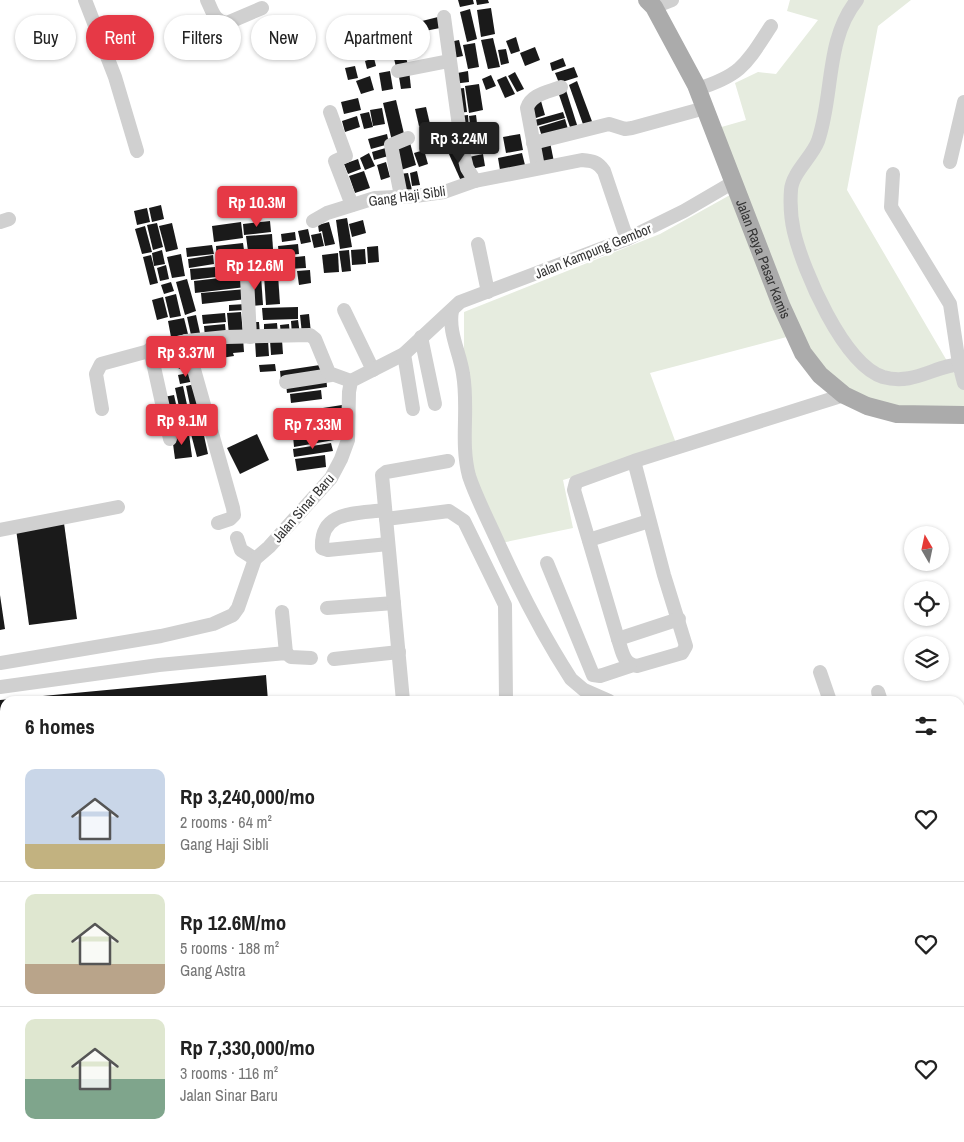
<!DOCTYPE html>
<meta charset="utf-8">
<style>
body{margin:0;font-family:"Archivo Narrow",sans-serif;background:#f6f6f6;color:#222;height:100vh;display:flex;flex-direction:column;font-size:19px;white-space:nowrap}
*{box-sizing:border-box;margin:0}
p{font-size:16px;color:#767676}
.icon{flex:none;width:28px;height:28px;fill:none;stroke:currentColor;stroke-width:2;stroke-linecap:round;stroke-linejoin:round}
.map{position:relative;flex:1;overflow:hidden}
.details{position:absolute;left:0px;top:696px;width:965px;height:446px;display:flex;flex-direction:column;background:#fff;border-radius:15px 15px 0 0;box-shadow:0 1px 4px #0004}
.details>*{flex:none}
.top-card{position:absolute;left:15px;top:15px;width:500px;height:45px;display:flex;gap:10px}
.needle{width:32px;rotate:351deg}
.tools{position:absolute;left:904px;top:526px;display:grid;gap:10px}
.tools a{display:grid;place-items:center;width:45px;height:45px;border-radius:50%;background:#fff;box-shadow:0 1px 4px #0004;font-size:25px}
.price{position:absolute;translate:-50% -42px;padding:0 11px;border-radius:5px;background:#e63946;color:#fff;font-size:16px;line-height:32px;filter:drop-shadow(0 1px 2px #0008)}
.price::after{content:'';position:absolute;left:50%;top:30px;width:15px;height:11px;margin-left:-8px;background:inherit;clip-path:polygon(0 0,100% 0,50% 100%)}
.price.active{background:#222;color:#fff}
ul{padding:0;list-style:none}
li{display:flex;align-items:center;gap:15px;height:125px;padding:0 25px}
li+li{border-top:1px solid #e0e0e0}
li span{display:grid;place-items:center;flex:none;width:140px;height:100px;border-radius:10px;color:#555}
li>.icon{margin-inline-start:auto}
span .icon{width:60px;height:60px;fill:#fffc;stroke-width:1}
li b{font-size:21px}
h2{display:flex;justify-content:space-between;align-items:center;height:60px;padding:0 25px;font-size:21px}
.tag{padding:0 18px;border-radius:22px;background:#fff;box-shadow:0 1px 4px #0004;font-size:18px;line-height:45px}
.tag.active{background:#e63946;color:#fff}
.map>svg:first-child{display:block}
.green{fill:#e6ecdf}
.building{fill:#1a1a1a}
.lines{fill:none;stroke-linecap:round;stroke-linejoin:round}
.minor{stroke:#d0d0d0;stroke-width:14}
.major{stroke:#ababab;stroke-width:18}
.labels{text-anchor:middle;dominant-baseline:central;stroke-width:5;stroke-linejoin:round;paint-order:stroke}
.street-label{font-size:14px;fill:#333;stroke:#fff}
</style>
<div class="map">
<svg width="964" height="1142" viewBox="0 0 964 1142">
<rect width="100%" height="100%" fill="#fff"/>
<polygon class="green" points="790,0 911,0 878,26 847,190 964,390 964,413 834,400 802,333 650,373 677,446 563,480 573,528 501,543 475,489 464,424 464,312 660,234 739,190 718,128 746,120 735,83 758,72 776,74 818,20 787,11"/>
<g class="building">
<polygon points="458,0 473,0 474,4 460,7"/>
<polygon points="476,0 488,0 489,3 477,5"/>
<polygon points="491,8 495,34 481,37 477,10"/>
<polygon points="470,9 477,39 467,42 460,12"/>
<polygon points="438,17 440,28 420,32 418,22"/>
<polygon points="516,37 520,51 511,54 506,41"/>
<polygon points="493,38 500,67 488,69 481,40"/>
<polygon points="459,40 463,56 453,58 449,42"/>
<polygon points="402,43 408,65 396,67 391,46"/>
<polygon points="475,43 479,67 468,69 463,45"/>
<polygon points="535,47 540,60 525,66 520,53"/>
<polygon points="506,49 509,63 501,65 498,50"/>
<polygon points="374,58 376,66 367,69 365,61"/>
<polygon points="563,58 566,66 552,71 550,63"/>
<polygon points="355,66 358,78 348,80 345,68"/>
<polygon points="574,67 578,77 559,83 555,73"/>
<polygon points="409,70 411,88 401,89 398,71"/>
<polygon points="390,71 393,89 382,91 379,73"/>
<polygon points="468,71 469,82 453,84 452,74"/>
<polygon points="515,72 524,89 517,92 508,76"/>
<polygon points="491,75 496,86 486,90 482,79"/>
<polygon points="370,76 374,90 361,94 356,81"/>
<polygon points="506,76 515,94 505,98 497,80"/>
<polygon points="577,81 593,124 584,127 569,85"/>
<polygon points="479,84 483,110 469,113 465,86"/>
<polygon points="565,87 578,128 571,130 557,89"/>
<polygon points="464,88 467,112 457,113 455,89"/>
<polygon points="358,98 361,110 344,114 341,102"/>
<polygon points="396,100 405,138 392,141 383,103"/>
<polygon points="541,101 545,115 533,119 528,105"/>
<polygon points="426,107 430,124 419,126 415,109"/>
<polygon points="382,108 385,124 373,126 370,110"/>
<polygon points="369,112 373,127 364,129 360,114"/>
<polygon points="563,112 565,118 533,127 531,121"/>
<polygon points="468,115 470,143 461,143 459,116"/>
<polygon points="476,115 479,140 472,141 469,116"/>
<polygon points="357,116 360,127 345,132 342,121"/>
<polygon points="565,119 568,129 542,137 539,127"/>
<polygon points="387,134 389,144 371,149 368,139"/>
<polygon points="520,134 523,150 506,153 503,137"/>
<polygon points="409,139 416,165 401,170 394,144"/>
<polygon points="550,142 554,162 544,165 539,144"/>
<polygon points="481,144 482,151 466,154 464,147"/>
<polygon points="389,147 392,155 374,160 372,152"/>
<polygon points="457,148 469,177 461,181 448,152"/>
<polygon points="424,150 428,164 419,167 414,153"/>
<polygon points="369,153 375,166 365,170 360,158"/>
<polygon points="522,153 525,165 500,170 498,158"/>
<polygon points="483,154 485,166 471,169 469,157"/>
<polygon points="358,159 361,169 348,174 344,164"/>
<polygon points="386,162 390,177 381,180 377,165"/>
<polygon points="364,171 370,188 355,193 349,176"/>
<polygon points="417,171 420,185 412,186 410,173"/>
<polygon points="408,173 412,190 403,192 400,174"/>
<polygon points="161,205 164,219 152,222 149,208"/>
<polygon points="147,208 150,222 137,225 134,211"/>
<polygon points="347,218 352,247 340,249 336,220"/>
<polygon points="363,220 366,233 352,237 349,224"/>
<polygon points="270,221 271,232 244,235 243,224"/>
<polygon points="241,222 243,238 214,242 212,226"/>
<polygon points="329,222 335,244 325,246 322,231 319,232 318,225"/>
<polygon points="157,223 163,247 153,250 147,225"/>
<polygon points="172,223 178,249 166,252 159,226"/>
<polygon points="145,226 152,252 142,254 135,229"/>
<polygon points="308,229 311,242 301,244 298,231"/>
<polygon points="295,232 296,240 282,242 281,234"/>
<polygon points="321,233 324,246 314,248 311,235"/>
<polygon points="272,234 273,249 248,251 246,236"/>
<polygon points="243,243 245,257 217,260 216,246"/>
<polygon points="298,244 299,254 279,256 278,246"/>
<polygon points="212,245 214,254 187,257 186,248"/>
<polygon points="378,246 379,262 368,263 367,247"/>
<polygon points="365,249 366,264 352,265 351,250"/>
<polygon points="162,250 165,264 154,266 152,253"/>
<polygon points="349,250 351,271 342,272 339,251"/>
<polygon points="276,251 278,270 249,274 246,255"/>
<polygon points="338,253 339,272 324,273 322,255"/>
<polygon points="181,254 185,276 172,278 167,257"/>
<polygon points="151,255 158,283 150,285 143,257"/>
<polygon points="213,255 214,264 189,268 188,259"/>
<polygon points="305,256 306,268 288,269 287,258"/>
<polygon points="284,257 287,271 281,273 278,258"/>
<polygon points="243,260 244,273 219,276 217,263"/>
<polygon points="166,265 169,279 160,281 157,268"/>
<polygon points="215,267 216,277 191,280 190,269"/>
<polygon points="310,270 311,283 299,285 297,271"/>
<polygon points="245,275 246,287 195,293 194,281"/>
<polygon points="278,275 280,304 266,305 264,276"/>
<polygon points="261,276 263,305 250,306 248,277"/>
<polygon points="187,279 196,311 185,315 176,282"/>
<polygon points="171,282 174,291 164,294 161,285"/>
<polygon points="246,289 247,299 202,304 201,293"/>
<polygon points="176,294 181,316 170,318 165,297"/>
<polygon points="163,297 168,317 157,320 152,300"/>
<polygon points="246,304 246,310 229,311 229,305"/>
<polygon points="298,307 298,319 263,320 262,308"/>
<polygon points="241,312 243,334 229,335 227,313"/>
<polygon points="225,313 226,322 203,324 202,315"/>
<polygon points="309,314 311,333 302,334 300,315"/>
<polygon points="196,315 200,333 191,335 187,317"/>
<polygon points="184,318 188,334 171,337 168,321"/>
<polygon points="298,320 300,334 292,335 291,321"/>
<polygon points="253,322 259,322 260,335 254,336"/>
<polygon points="277,323 278,334 264,335 264,324"/>
<polygon points="225,324 226,335 205,337 204,326"/>
<polygon points="289,324 290,335 281,335 280,325"/>
<polygon points="243,338 244,352 233,353 234,356 221,358 219,341"/>
<polygon points="216,339 217,347 206,348 205,340"/>
<polygon points="268,340 269,356 256,357 255,341"/>
<polygon points="270,340 282,340 283,354 271,355"/>
<polygon points="185,349 191,365 179,369 173,353"/>
<polygon points="218,349 219,358 206,359 205,351"/>
<polygon points="275,364 276,371 260,372 259,365"/>
<polygon points="320,365 322,375 281,381 280,371"/>
<polygon points="193,372 195,381 180,384 178,375"/>
<polygon points="326,376 327,387 287,393 286,383"/>
<polygon points="195,384 201,412 192,415 186,386"/>
<polygon points="183,386 189,414 181,416 175,388"/>
<polygon points="321,390 322,399 291,403 290,394"/>
<polygon points="174,395 178,413 167,414 164,397"/>
<polygon points="342,405 344,415 292,422 291,413"/>
<polygon points="203,415 204,426 188,428 187,416"/>
<polygon points="340,417 341,426 295,434 294,424"/>
<polygon points="338,429 340,439 294,447 293,436"/>
<polygon points="203,431 208,454 197,457 191,434"/>
<polygon points="189,434 192,457 175,459 172,436"/>
<polygon points="257,434 269,460 240,474 227,448"/>
<polygon points="331,443 333,451 294,457 293,449"/>
<polygon points="325,455 326,467 297,471 295,459"/>
<polygon points="64,523 77,619 29,625 16,529"/>
<polygon points="0,595 5,629 0,630"/>
<polygon points="266,675 268,701 5,701 5,849 0,849 0,700"/>
<polygon points="5,896 5,1051 0,1051 0,897"/>
</g>
<g class="lines">
<g class="minor">
<polyline points="85,0 115,77 137,151"/>
<path d="M207,0C212,10 214,22 227,23L262,8"/>
<path d="M857,0C825,40 834,94 818,141C812,157 792,173 791,190C790,203 791,219 794,232C803,270 843,364 883,377C915,386 936,364 964,364"/>
<polyline points="654,7 672,0"/>
<polyline points="444,17 462,148 467,168 475,181"/>
<polyline points="398,71 449,61"/>
<path d="M697,89C742,75 746,64 771,26"/>
<polyline points="330,112 346,156 335,161 352,205"/>
<polyline points="533,143 609,124 625,129 632,128 705,108"/>
<polyline points="950,162 964,102"/>
<path d="M538,167L527,108C531,94 549,92 561,87"/>
<polyline points="893,174 891,207 950,304 959,364 964,383"/>
<polyline points="401,196 391,145 408,138"/>
<path d="M313,221L327,213L375,198L415,196L444,192L475,181L582,160C593,161 598,162 604,171L627,239"/>
<polyline points="0,222 9,219"/>
<polyline points="478,244 488,292"/>
<polyline points="247,278 250,337"/>
<polyline points="344,310 373,370"/>
<path d="M452,311C448,332 460,353 463,374C469,408 460,442 469,476C476,497 487,518 496,538C518,587 542,634 571,679L584,690L609,701"/>
<polyline points="421,337 435,404"/>
<polyline points="186,341 233,508 234,515 230,519 218,523"/>
<polyline points="150,349 170,439"/>
<polyline points="404,354 413,409"/>
<polyline points="286,382 331,375"/>
<polyline points="102,409 96,374 101,364 186,341 226,337 310,335 315,339 329,373 351,381"/>
<path d="M634,461L664,575L686,646L682,653L637,666C623,665 622,650 618,639L574,490L576,482L634,461L844,395"/>
<path d="M385,510C356,514 320,510 322,548L328,550L388,544"/>
<polyline points="386,519 449,511 464,521 505,605 506,701"/>
<polyline points="0,530 118,507"/>
<polyline points="237,538 241,550 255,559"/>
<polyline points="589,540 649,521"/>
<polyline points="547,563 593,675 600,676 630,666"/>
<polyline points="327,608 394,603"/>
<polyline points="282,612 286,653"/>
<polyline points="618,639 679,619"/>
<polyline points="334,659 399,652"/>
<polyline points="0,663 161,636 213,624 233,615 238,608 255,559 269,547 331,478 341,459 348,440 349,392 351,381 404,354 460,302 627,239 684,211 732,183"/>
<polyline points="820,672 830,701"/>
<polyline points="0,687 159,665 286,653 291,657 311,658"/>
<polyline points="878,692 881,701"/>
<polyline points="403,701 382,475 386,472 448,461"/>
<polyline points="0,879 5,878"/>
<polyline points="960,953 964,952"/>
<polyline points="0,1059 5,1058"/>
<polyline points="960,1074 964,1074"/>
<polyline points="0,1086 5,1085"/>
<polyline points="61,1138 61,1142"/>
<polyline points="81,1138 81,1142"/>
<polyline points="270,1138 270,1142"/>
<polyline points="424,1138 430,1142"/>
<polyline points="915,1138 916,1142"/>
<polyline points="500,1142 504,1138"/>
<polyline points="562,1142 565,1138"/>
<polyline points="818,1142 822,1138"/>
<polyline points="845,1142 845,1138"/>
</g>
<path class="major" id="s1" d="M647,0L654,7L696,85L781,305L803,353L820,375L844,395L867,406L897,414L964,415"/>
</g>
<g class="labels">
<g class="street-label">
<text transform="translate(407 196) rotate(-8)">Gang Haji Sibli</text>
<text transform="translate(593 251) rotate(-22)">Jalan Kampung Gembor</text>
<text stroke="none"><textPath href="#s1" startOffset="285">Jalan Raya Pasar Kamis</textPath></text>
<text transform="translate(303 508) rotate(-49)">Jalan Sinar Baru</text>
</g>
</g>
</svg>
<div class="tools">
<a><svg class="needle" viewBox="-14 -14 28 28"><path d="M0-13l5 13h-10z" fill="#e53935"/><path d="M0 13l5-13h-10z" fill="#767676"/></svg></a>
<a><svg class="icon" aria-label="locate" viewBox="0 0 24 24"><circle cx="12" cy="12" r="6"/><path d="M12 2v4M12 18v4M2 12h4M18 12h4"/></svg></a>
<a><svg class="icon" aria-label="layers" viewBox="0 0 24 24"><path d="M12 4l9 5-9 5-9-5zM3 14l9 5 9-5"/></svg></a>
</div>
<b class="price active" style="left:459px;top:164px">Rp 3.24M</b>
<b class="price" style="left:257px;top:228px">Rp 10.3M</b>
<b class="price" style="left:255px;top:291px">Rp 12.6M</b>
<b class="price" style="left:186px;top:378px">Rp 3.37M</b>
<b class="price" style="left:182px;top:446px">Rp 9.1M</b>
<b class="price" style="left:313px;top:450px">Rp 7.33M</b>
<div class="top-card">
<a class="tag">Buy</a>
<a class="tag active">Rent</a>
<a class="tag">Filters</a>
<a class="tag">New</a>
<a class="tag">Apartment</a>
</div>
<section class="details">
<h2>6 homes<svg class="icon" aria-label="filters" viewBox="0 0 24 24"><path d="M4 7h16M4 17h16"/><circle cx="9" cy="7" r="2"/><circle cx="15" cy="17" r="2"/></svg></h2>
<ul>
<li><span style="background:linear-gradient(#c9d6e8 75%,#c2b280 0)"><svg class="icon" aria-label="home" viewBox="0 0 24 24"><path d="M3 11l9-7 9 7M6 9v11h12V9"/></svg></span><div><b>Rp 3,240,000/mo</b><p>2 rooms · 64 m²</p><p>Gang Haji Sibli</p></div><svg class="icon" aria-label="heart" viewBox="0 0 24 24"><path d="M12 20l-8-8c-3-5 5-10 8-4 3-6 11-1 8 4z"/></svg></li>
<li><span style="background:linear-gradient(#dfe7d0 70%,#b9a48a 0)"><svg class="icon" aria-label="home" viewBox="0 0 24 24"><path d="M3 11l9-7 9 7M6 9v11h12V9"/></svg></span><div><b>Rp 12.6M/mo</b><p>5 rooms · 188 m²</p><p>Gang Astra</p></div><svg class="icon" aria-label="heart" viewBox="0 0 24 24"><path d="M12 20l-8-8c-3-5 5-10 8-4 3-6 11-1 8 4z"/></svg></li>
<li><span style="background:linear-gradient(#dfe7d0 60%,#7fa58c 0)"><svg class="icon" aria-label="home" viewBox="0 0 24 24"><path d="M3 11l9-7 9 7M6 9v11h12V9"/></svg></span><div><b>Rp 7,330,000/mo</b><p>3 rooms · 116 m²</p><p>Jalan Sinar Baru</p></div><svg class="icon" aria-label="heart" viewBox="0 0 24 24"><path d="M12 20l-8-8c-3-5 5-10 8-4 3-6 11-1 8 4z"/></svg></li>
</ul>
</section>
</div>
